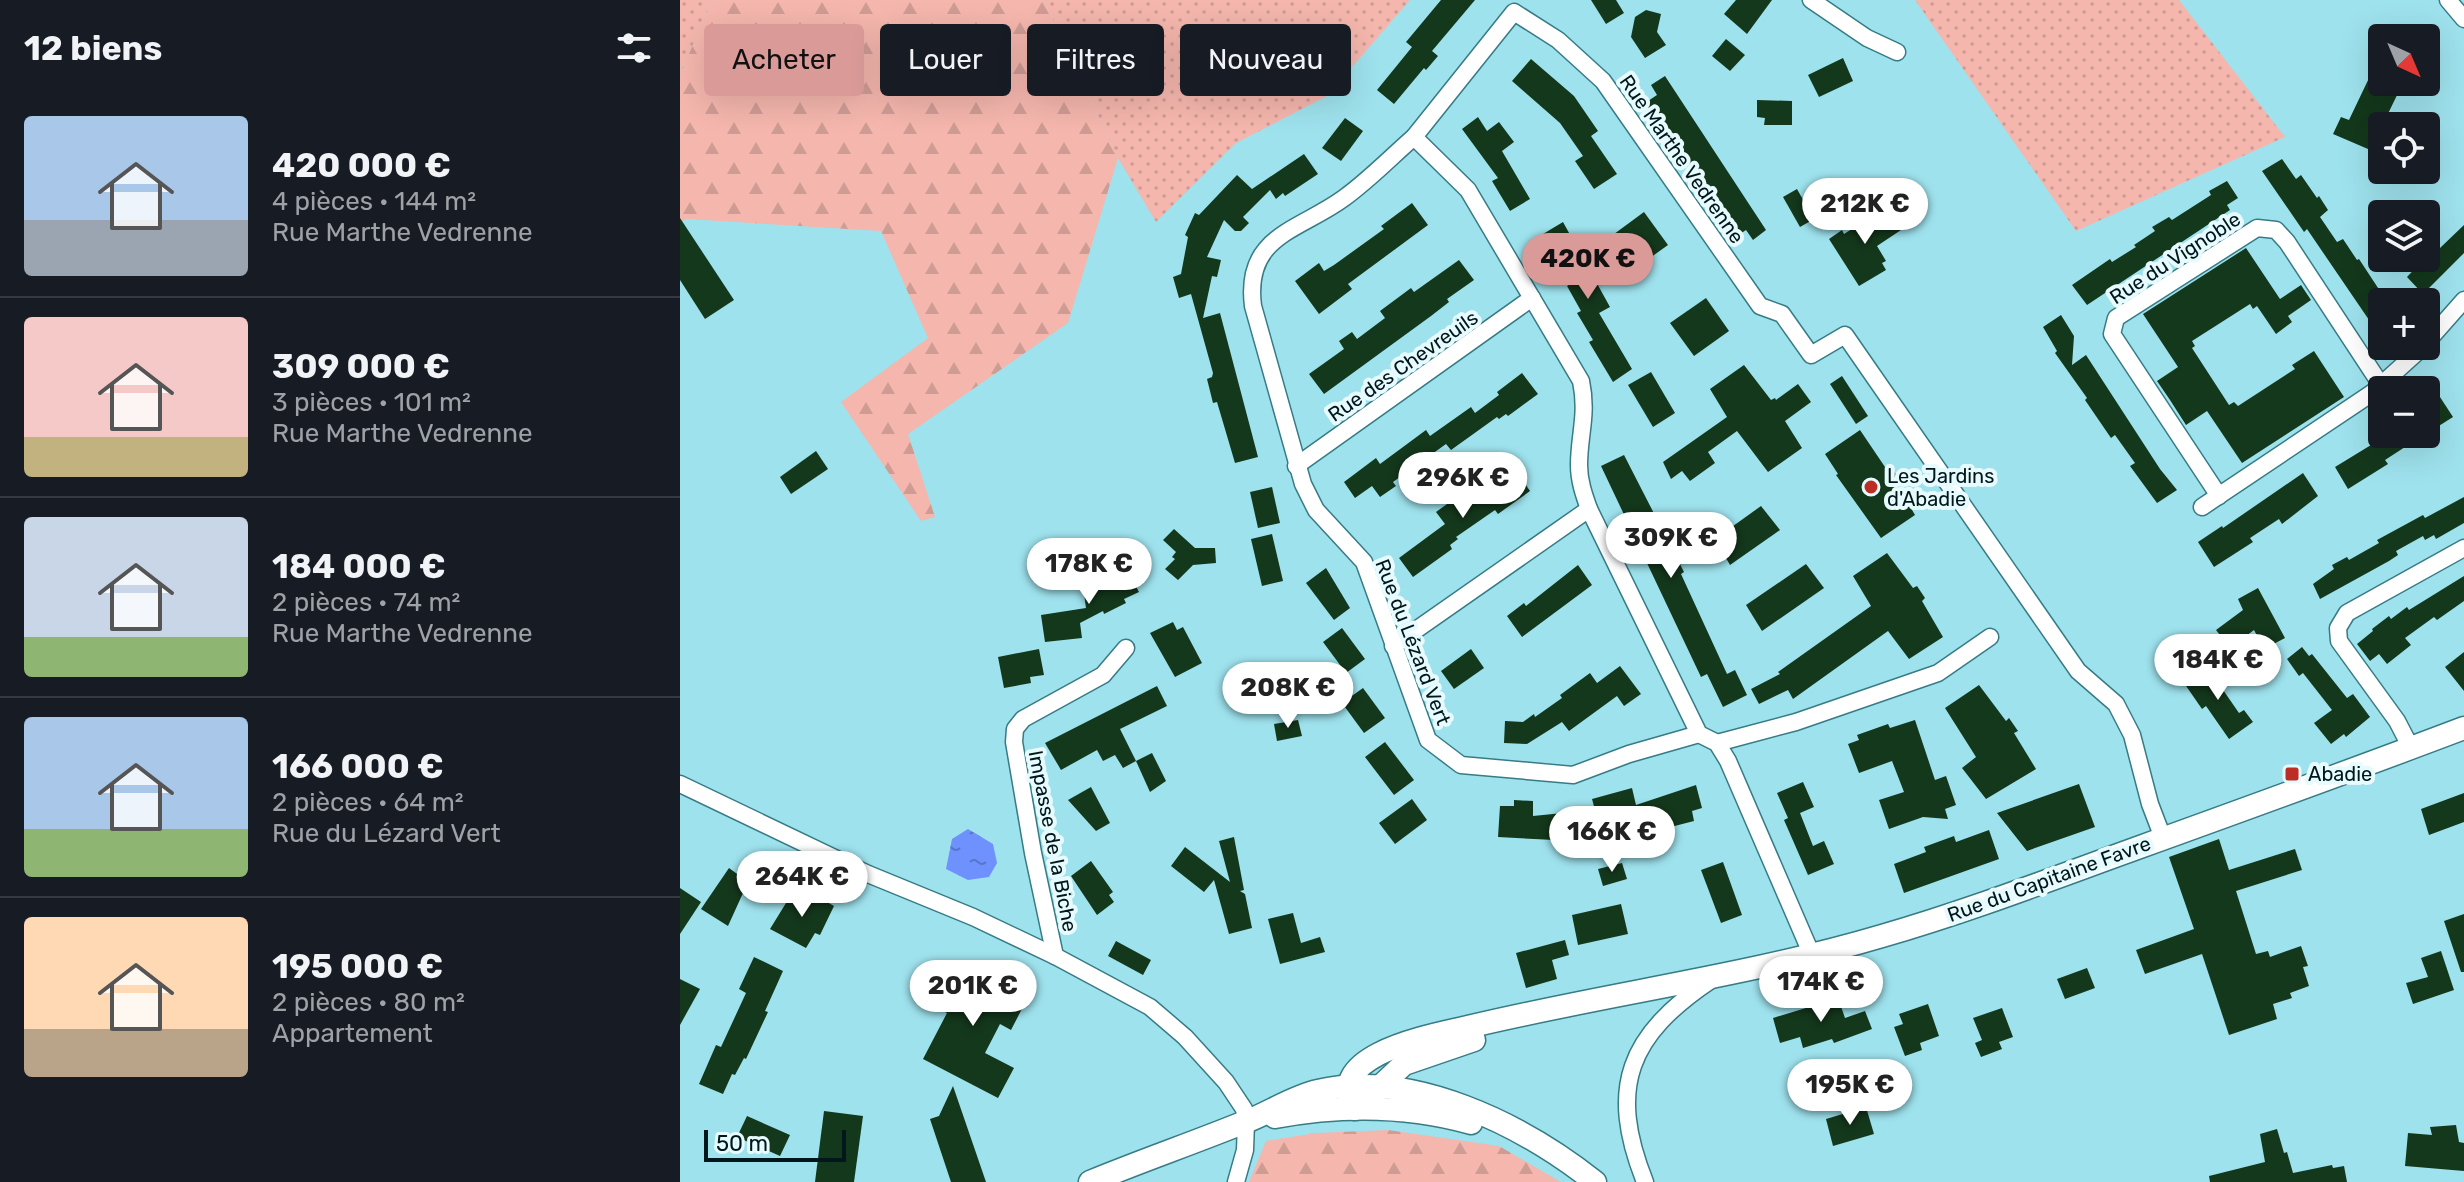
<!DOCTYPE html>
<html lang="fr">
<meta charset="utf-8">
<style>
body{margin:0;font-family:Rubik,sans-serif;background:#242831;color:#f1f3f6;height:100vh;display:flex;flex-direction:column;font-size:30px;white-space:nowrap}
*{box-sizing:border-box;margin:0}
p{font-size:26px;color:#9ea1a6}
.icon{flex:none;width:44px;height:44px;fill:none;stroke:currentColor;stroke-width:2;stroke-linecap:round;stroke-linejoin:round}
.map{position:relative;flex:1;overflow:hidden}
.side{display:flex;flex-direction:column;background:#171b24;width:680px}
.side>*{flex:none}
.top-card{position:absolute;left:24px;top:24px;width:760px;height:72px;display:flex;gap:16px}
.needle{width:52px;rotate:136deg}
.buttons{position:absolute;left:1688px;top:24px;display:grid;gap:16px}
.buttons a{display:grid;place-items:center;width:72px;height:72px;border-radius:8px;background:#171b24;box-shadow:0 8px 32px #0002;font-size:40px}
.scale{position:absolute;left:24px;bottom:20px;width:142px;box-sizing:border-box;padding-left:8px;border:4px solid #00171b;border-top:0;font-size:22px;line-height:28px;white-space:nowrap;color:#00171b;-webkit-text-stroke:6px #e7fafd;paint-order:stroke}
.price{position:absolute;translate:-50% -68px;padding:0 18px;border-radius:28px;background:#fff;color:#222;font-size:26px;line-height:52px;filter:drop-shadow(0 2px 4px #0008)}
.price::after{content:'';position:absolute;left:50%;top:48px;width:24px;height:18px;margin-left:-12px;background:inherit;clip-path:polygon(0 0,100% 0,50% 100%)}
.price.active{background:#d99a98;color:#111}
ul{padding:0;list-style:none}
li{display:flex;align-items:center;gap:24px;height:200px;padding:0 24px}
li+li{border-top:2px solid #363941}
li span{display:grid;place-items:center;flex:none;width:224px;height:160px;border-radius:8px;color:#555}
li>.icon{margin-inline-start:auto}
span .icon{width:96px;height:96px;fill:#fffc;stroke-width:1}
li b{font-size:34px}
h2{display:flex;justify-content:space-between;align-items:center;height:96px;padding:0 24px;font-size:34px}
.tag{padding:0 28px;border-radius:8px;background:#171b24;box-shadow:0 8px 32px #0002;font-size:28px;line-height:72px}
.tag.active{background:#d99a98;color:#111}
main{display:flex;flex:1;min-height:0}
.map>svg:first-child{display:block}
.grass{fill:url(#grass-dots)}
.forest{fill:url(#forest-firs)}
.water{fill:url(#water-ripples)}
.building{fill:#14381c}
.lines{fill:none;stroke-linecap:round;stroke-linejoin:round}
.minor-casing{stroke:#377b85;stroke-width:19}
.tertiary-casing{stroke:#377b85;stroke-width:25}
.minor{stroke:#fff;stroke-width:16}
.tertiary{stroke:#fff;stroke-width:22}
.poi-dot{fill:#bc2e25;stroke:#e7fafd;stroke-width:3}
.labels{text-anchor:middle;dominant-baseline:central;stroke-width:8;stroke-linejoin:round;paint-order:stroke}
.street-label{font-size:20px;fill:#00171b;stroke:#e7fafd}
.poi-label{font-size:20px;fill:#00171b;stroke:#e7fafd;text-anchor:start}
</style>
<main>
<section class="side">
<h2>12 biens<svg class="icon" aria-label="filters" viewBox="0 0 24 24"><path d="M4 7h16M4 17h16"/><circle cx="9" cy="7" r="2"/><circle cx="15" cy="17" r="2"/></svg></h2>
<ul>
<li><span style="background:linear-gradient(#a9c7e8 65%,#9aa5b1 0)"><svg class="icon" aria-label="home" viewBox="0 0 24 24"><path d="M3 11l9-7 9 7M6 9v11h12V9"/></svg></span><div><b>420 000 €</b><p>4 pièces · 144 m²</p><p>Rue Marthe Vedrenne</p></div></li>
<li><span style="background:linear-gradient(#f6c9c9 75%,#c2b280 0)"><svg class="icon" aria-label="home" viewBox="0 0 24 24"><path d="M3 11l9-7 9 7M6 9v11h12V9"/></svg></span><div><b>309 000 €</b><p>3 pièces · 101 m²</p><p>Rue Marthe Vedrenne</p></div></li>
<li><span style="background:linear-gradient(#c9d6e8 75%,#8fb573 0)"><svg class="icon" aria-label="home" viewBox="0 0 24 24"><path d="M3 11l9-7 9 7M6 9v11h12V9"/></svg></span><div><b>184 000 €</b><p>2 pièces · 74 m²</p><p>Rue Marthe Vedrenne</p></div></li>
<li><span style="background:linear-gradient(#a9c7e8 70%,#8fb573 0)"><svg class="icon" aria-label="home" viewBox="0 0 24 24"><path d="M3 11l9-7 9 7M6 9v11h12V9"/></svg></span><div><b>166 000 €</b><p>2 pièces · 64 m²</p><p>Rue du Lézard Vert</p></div></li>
<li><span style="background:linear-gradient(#ffd9b3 70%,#b9a48a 0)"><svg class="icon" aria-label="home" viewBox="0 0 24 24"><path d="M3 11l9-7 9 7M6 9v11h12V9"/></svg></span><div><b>195 000 €</b><p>2 pièces · 80 m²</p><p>Appartement</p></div></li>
</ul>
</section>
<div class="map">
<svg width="1784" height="1182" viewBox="0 0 1784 1182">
<defs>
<pattern id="grass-dots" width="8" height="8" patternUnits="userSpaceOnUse" patternTransform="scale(2)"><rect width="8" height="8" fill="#f4b6ad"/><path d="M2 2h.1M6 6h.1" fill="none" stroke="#cf9c94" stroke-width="1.8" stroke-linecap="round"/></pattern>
<pattern id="forest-firs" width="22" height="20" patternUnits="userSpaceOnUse" patternTransform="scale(2)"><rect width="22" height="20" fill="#f4b6ad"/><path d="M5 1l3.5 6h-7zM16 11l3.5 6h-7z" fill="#cf9c94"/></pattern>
<pattern id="water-ripples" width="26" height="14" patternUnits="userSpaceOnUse" patternTransform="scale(2)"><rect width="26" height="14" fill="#6e91fd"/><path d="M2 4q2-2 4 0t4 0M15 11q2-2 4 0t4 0" fill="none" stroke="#5875cc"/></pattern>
</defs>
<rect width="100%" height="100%" fill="#9ee2ed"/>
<g class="grass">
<polygon points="0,0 32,0 0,75"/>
<polygon points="364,0 730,0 647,96 556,143 476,222 438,158"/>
<polygon points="1235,0 1499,0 1605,137 1396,231"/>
</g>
<g class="forest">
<polygon points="32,0 364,0 438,158 388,323 228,434 255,517 241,521 161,402 248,338 201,231 7,219 0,222 0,75"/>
<polygon points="708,1130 819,1146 881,1182 569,1182 586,1141 636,1133"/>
</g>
<polygon class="water" points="288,829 313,844 317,863 309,877 288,880 266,869 272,839"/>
<g class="building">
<polygon points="761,0 795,0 752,51 758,56 746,70 744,68 714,104 697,90 732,47 726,42"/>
<polygon points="911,0 936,0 944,13 926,24"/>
<polygon points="1056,0 1092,0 1067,34 1044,14"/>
<polygon points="966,10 981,14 977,32 986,45 965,58 951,37 955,17"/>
<polygon points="1046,39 1065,55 1050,71 1032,56"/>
<polygon points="1163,58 1173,81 1139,97 1128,75"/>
<polygon points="851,59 894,96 918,131 911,136 937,174 914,189 895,161 903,156 880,123 832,81"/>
<polygon points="985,76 1086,230 1073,240 1066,230 1054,238 965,103 977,95 971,85"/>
<polygon points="1690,76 1720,89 1702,126 1702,155 1653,134 1661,117 1669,120"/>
<polygon points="1077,100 1112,101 1112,125 1084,125 1085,118 1077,117"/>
<polygon points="798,117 807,131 819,122 834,142 822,151 850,199 830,211 812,181 818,178 782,129"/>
<polygon points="665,118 683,131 661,161 642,148"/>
<polygon points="624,154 638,174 605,196 603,193 596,199 590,190 563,217 569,223 561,231 555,231 544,220 527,257 541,260 537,277 532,276 523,318 540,313 578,457 555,463 537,402 533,403 527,379 532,377 533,373 511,294 499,298 493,277 501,274 508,237 505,235 515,213 519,215 557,175 572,189"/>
<polygon points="1602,159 1616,179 1621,175 1637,198 1639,196 1648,210 1640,217 1657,242 1663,239 1677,260 1679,259 1702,294 1702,339 1627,229 1624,232 1582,171"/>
<polygon points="1547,181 1558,198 1547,205 1550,210 1407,305 1392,285 1430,259 1432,262 1456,247 1454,245 1475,231 1472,227 1489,217 1492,220 1531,195 1529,191"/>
<polygon points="1117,189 1134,219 1120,227 1103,197"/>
<polygon points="732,203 748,225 668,284 672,289 639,314 615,281 639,263 644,271 654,265 704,229 701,226"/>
<polygon points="964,212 988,245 953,270 930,237"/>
<polygon points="1199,212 1203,217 1210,212 1221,230 1197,246 1206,261 1202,263 1206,270 1179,286 1149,239 1162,230 1164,234"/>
<polygon points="0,218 54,300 25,319 0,280"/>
<polygon points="883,222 930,307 919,313 952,369 933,382 909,342 913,340 897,313 901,311 887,286 892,283 863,234"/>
<polygon points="1784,225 1784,253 1743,294 1727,277 1757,245 1760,248"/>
<polygon points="1566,248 1600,299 1621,285 1631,300 1608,316 1612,322 1596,334 1577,306 1573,309 1570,304 1512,341 1515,346 1512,348 1549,405 1554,402 1558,406 1615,369 1612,365 1634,351 1664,397 1562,463 1527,411 1506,425 1490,400 1477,381 1498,367 1463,314"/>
<polygon points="779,260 794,280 767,299 769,302 751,316 644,394 629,374 664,349 659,341 672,332 677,339 705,318 700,311 731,288 734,292"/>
<polygon points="1026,298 1049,331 1014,356 990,323"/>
<polygon points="1381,315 1394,336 1392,365 1406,355 1480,469 1497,490 1477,503 1450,466 1455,463 1435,435 1431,438 1405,400 1407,398 1375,353 1377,351 1363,327"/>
<polygon points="1064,365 1091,400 1095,398 1096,400 1118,384 1131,402 1105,421 1122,448 1088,472 1057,431 1028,452 1035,463 1010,481 1002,471 991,479 983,462 1047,417 1030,389"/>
<polygon points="971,372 995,413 973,427 948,385"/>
<polygon points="842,373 858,394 828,416 826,414 819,419 817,417 771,450 766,444 713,482 716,486 700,497 692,486 675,498 664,482 696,458 700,464 746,430 750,436 791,407 795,413 819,395 817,392"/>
<polygon points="1162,376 1188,416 1176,424 1150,384"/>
<polygon points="1758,394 1773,417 1746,434 1746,405"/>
<polygon points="1180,430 1205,467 1209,464 1217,476 1214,479 1235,515 1201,538 1156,475 1158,474 1145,454"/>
<polygon points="1709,434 1745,434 1705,460 1708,464 1668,489 1655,467"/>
<polygon points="136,451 148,469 111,494 100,477"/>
<polygon points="944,455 1004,572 1001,574 1047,674 1055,670 1067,695 1043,707 1027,674 1021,677 921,466"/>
<polygon points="820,469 832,485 841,478 850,491 818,514 815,510 776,537 778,539 770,545 772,549 733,577 719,558 765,524 756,512 774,499 780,508 809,488 804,480"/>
<polygon points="1623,473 1638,496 1602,524 1599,519 1570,538 1573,542 1534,567 1518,542 1542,526 1543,528"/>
<polygon points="592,487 600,523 578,528 570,492"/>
<polygon points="1784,497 1784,523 1756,539 1754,535 1745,540 1743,536 1716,551 1718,555 1709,561 1640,599 1633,584 1654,569 1652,565 1667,557 1669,560 1699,543 1697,540 1743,515 1745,518"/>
<polygon points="1081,506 1100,530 1050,565 1035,539"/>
<polygon points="494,529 515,548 535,548 536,563 513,565 498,580 485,569 495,559 492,557 496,552 483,540"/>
<polygon points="592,534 603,581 582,586 571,539"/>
<polygon points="1207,553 1233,588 1237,586 1245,598 1242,601 1263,637 1229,659 1208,631 1113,699 1108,690 1079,704 1071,689 1100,674 1098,672 1191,606 1173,576"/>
<polygon points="1126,564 1144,588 1082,631 1066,605"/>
<polygon points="898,565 912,585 842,637 827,616 844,603 846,606"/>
<polygon points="646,568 670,608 654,620 626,583"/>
<polygon points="421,570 427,581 447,570 459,592 444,599 446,603 424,614 423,611 400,623 402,638 365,642 361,615 406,608 404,594 411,590 405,579"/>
<polygon points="1784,576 1784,601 1757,620 1754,617 1725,638 1731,645 1707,664 1699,654 1690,661 1677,644 1693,631 1692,629 1709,616 1711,619 1727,607 1729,610"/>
<polygon points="1578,588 1605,638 1584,649 1574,630 1550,648 1536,630 1563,610 1558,599"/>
<polygon points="493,622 497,630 503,627 522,663 495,677 470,633"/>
<polygon points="662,628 685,659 666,673 643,642"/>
<polygon points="1622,647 1629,656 1632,654 1667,698 1673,694 1690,717 1666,737 1664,734 1651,744 1634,723 1652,710 1623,673 1619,676 1607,659"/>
<polygon points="359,649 364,675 350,677 351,683 324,688 318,657"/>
<polygon points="791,649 804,668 774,689 761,671"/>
<polygon points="1784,652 1784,691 1765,667"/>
<polygon points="940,666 961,694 944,706 937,696 889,731 882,722 847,744 824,743 825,721 843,722 854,714 855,717 882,698 880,695 910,673 917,683"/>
<polygon points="1535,668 1546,684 1541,687 1559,713 1564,710 1573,722 1549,739 1526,706 1522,709 1504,683 1518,673 1521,677"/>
<polygon points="1299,685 1326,721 1329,718 1338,731 1334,733 1356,769 1306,799 1282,768 1296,757 1265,708"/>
<polygon points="477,686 487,706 440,729 456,761 443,768 435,755 423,761 417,750 381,770 365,743"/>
<polygon points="683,688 705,718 684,733 662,703"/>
<polygon points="618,720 622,736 597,741 594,724"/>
<polygon points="1235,720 1255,780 1266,776 1276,805 1265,809 1268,819 1243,817 1209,829 1199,800 1224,792 1212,761 1179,773 1168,744 1179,740 1177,735 1208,724 1210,728"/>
<polygon points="705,742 734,780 714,795 685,757"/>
<polygon points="472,753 486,781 470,792 456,761"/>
<polygon points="1123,782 1134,807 1120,813 1133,846 1144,841 1154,864 1128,875 1104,820 1108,818 1097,793"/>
<polygon points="1399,784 1415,827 1355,848 1347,851 1317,813"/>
<polygon points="1016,785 1022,808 1012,811 1014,821 979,830 981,835 966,839 961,824 933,830 936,841 874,846 874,840 818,837 820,806 834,806 834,800 853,801 853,816 893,812 915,810 912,799 952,788 956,805"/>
<polygon points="411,787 430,823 416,831 388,800"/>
<polygon points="1784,793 1784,822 1749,835 1741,809"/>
<polygon points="732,799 747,820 715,844 699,823"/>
<polygon points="1309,830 1319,859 1224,893 1214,864 1246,852 1244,847 1274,836 1276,842"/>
<polygon points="554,837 564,890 560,891 565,894 572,928 549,934 534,880 524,892 491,866 505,847 550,882 539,841"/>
<polygon points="1539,839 1549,870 1615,849 1622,870 1556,891 1576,954 1588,951 1590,957 1621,946 1628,966 1623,967 1629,986 1610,993 1612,998 1593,1004 1597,1019 1549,1035 1522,954 1465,974 1456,950 1514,929 1489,857"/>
<polygon points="411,861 433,892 429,895 434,902 417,915 391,876"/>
<polygon points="1043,862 1062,915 1041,923 1021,870"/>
<polygon points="942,863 947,879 923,886 918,869"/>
<polygon points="49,868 68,882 48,926 21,909"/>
<polygon points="0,888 21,902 0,934"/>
<polygon points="114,890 137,902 140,898 154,906 140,935 135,933 126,948 90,929"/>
<polygon points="941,904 948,934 898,945 892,915"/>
<polygon points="613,913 621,943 640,937 645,952 600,964 588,919"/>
<polygon points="1784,914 1784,972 1781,972 1764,921"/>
<polygon points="885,940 889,955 872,960 877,979 846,988 836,953"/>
<polygon points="436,941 471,960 463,975 428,956"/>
<polygon points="1761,951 1774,990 1733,1004 1726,983 1748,977 1741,958"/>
<polygon points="74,957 103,971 85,1011 88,1012 66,1059 64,1058 55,1075 52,1074 43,1094 19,1084 36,1045 41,1047 66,993 59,989"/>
<polygon points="271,961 347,999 331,1030 320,1024 305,1053 334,1068 318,1098 243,1059 267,1013 250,1005"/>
<polygon points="1407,968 1415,988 1385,999 1377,979"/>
<polygon points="0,979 20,989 0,1025"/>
<polygon points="1157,995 1165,1018 1185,1011 1192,1029 1154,1043 1152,1039 1123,1048 1120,1037 1100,1043 1093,1018 1139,1004 1138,1002"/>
<polygon points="1248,1004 1259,1036 1240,1043 1242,1050 1225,1056 1214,1027 1223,1024 1219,1014"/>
<polygon points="1322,1008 1333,1037 1319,1042 1322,1049 1301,1057 1295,1043 1302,1040 1293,1018"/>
<polygon points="273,1086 306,1182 271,1182 250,1119 259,1116"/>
<polygon points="1186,1107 1194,1134 1153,1146 1146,1119"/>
<polygon points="144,1111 183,1116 174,1182 135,1182"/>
<polygon points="67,1116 110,1135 100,1156 57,1137"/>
<polygon points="1776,1125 1779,1142 1784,1143 1784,1171 1725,1166 1728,1133 1752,1135 1750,1127"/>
<polygon points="1597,1129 1604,1153 1607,1152 1613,1173 1652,1165 1653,1168 1664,1166 1667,1182 1530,1182 1529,1176 1585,1162 1580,1134"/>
</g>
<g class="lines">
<g class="minor-casing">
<g id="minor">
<polyline points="1131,0 1187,38 1217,52"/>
<polyline points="1768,0 1784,19"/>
<path d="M734,137C711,157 689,180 664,198C619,231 564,235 573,306L623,484L636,510L684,562L748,740L781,765L893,775L949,754L1019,734"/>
<polyline points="1746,343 1784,300"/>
<polyline points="616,466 852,298"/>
<polyline points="1539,496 1432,334 1436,318 1577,228 1596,230 1607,242 1701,385"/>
<polyline points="1522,507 1692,393 1744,346"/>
<polyline points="713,646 909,509"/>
<polyline points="1037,743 1116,722 1258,673 1310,637"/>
<polyline points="1731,748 1717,721 1659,641 1658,628 1667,613 1784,548"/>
<polyline points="0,784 188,874 293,917 375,956 470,1007 505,1037 546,1082 564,1109 566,1122 565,1150 556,1182"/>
<path d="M1131,953L1048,761L1037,743L1019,734L909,509C904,495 899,481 899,465C899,434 908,415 901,381L788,190L734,137L834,12L878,40L923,81L1080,306L1102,314L1131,355L1165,335L1398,671L1436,704L1452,735L1470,804L1483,838"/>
<polyline points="375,956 353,853 334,742 335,729 343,719 423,675 446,648"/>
<path d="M965,1182C927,1087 949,1035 1031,980"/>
</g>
</g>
<g class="tertiary-casing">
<g id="tertiary">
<polyline points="690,1096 724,1064 794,1040"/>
<path d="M675,1109C641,1054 755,1035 788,1027C925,994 1067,976 1202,936C1289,911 1374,878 1460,847C1568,808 1676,769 1784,728"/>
<path d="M595,1117C660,1105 727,1105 791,1123"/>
<path d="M410,1182C461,1161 513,1143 565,1122C589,1113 612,1097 638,1091C732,1069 843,1125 915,1182"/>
</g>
</g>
<use href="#minor" class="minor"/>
<use href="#tertiary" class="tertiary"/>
</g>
<g class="poi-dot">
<circle cx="1191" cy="487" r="8"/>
<rect x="1604" y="766" width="16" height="16" rx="4"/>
</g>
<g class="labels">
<g class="street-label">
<text transform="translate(1002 159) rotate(55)">Rue Marthe Vedrenne</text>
<text transform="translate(1495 258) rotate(-33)">Rue du Vignoble</text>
<text transform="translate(723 366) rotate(-35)">Rue des Chevreuils</text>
<text transform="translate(733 642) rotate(69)">Rue du Lézard Vert</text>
<text transform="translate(373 841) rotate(79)">Impasse de la Biche</text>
<text transform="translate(1369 879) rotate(-20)">Rue du Capitaine Favre</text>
</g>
<g class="poi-label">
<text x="1207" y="476">Les Jardins<tspan x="1207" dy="23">d'Abadie</tspan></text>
<text x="1628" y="774">Abadie</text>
</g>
</g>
</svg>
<div class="buttons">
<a><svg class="needle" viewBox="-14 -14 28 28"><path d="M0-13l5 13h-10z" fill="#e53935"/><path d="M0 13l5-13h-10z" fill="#9ea1a6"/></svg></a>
<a><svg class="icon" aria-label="locate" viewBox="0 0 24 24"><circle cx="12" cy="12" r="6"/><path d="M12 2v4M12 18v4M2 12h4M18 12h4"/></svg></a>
<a><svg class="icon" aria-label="layers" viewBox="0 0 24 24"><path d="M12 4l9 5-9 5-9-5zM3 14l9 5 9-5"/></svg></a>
<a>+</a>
<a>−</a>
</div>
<div class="scale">50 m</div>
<b class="price" style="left:1185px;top:246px">212K €</b>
<b class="price active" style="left:908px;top:301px">420K €</b>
<b class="price" style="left:783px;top:520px">296K €</b>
<b class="price" style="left:991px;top:580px">309K €</b>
<b class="price" style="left:409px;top:606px">178K €</b>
<b class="price" style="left:1538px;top:702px">184K €</b>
<b class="price" style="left:608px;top:730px">208K €</b>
<b class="price" style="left:932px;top:874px">166K €</b>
<b class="price" style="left:122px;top:919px">264K €</b>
<b class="price" style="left:1141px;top:1024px">174K €</b>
<b class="price" style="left:293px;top:1028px">201K €</b>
<b class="price" style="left:1170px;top:1127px">195K €</b>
<div class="top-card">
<a class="tag active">Acheter</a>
<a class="tag">Louer</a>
<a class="tag">Filtres</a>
<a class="tag">Nouveau</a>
</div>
</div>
</main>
